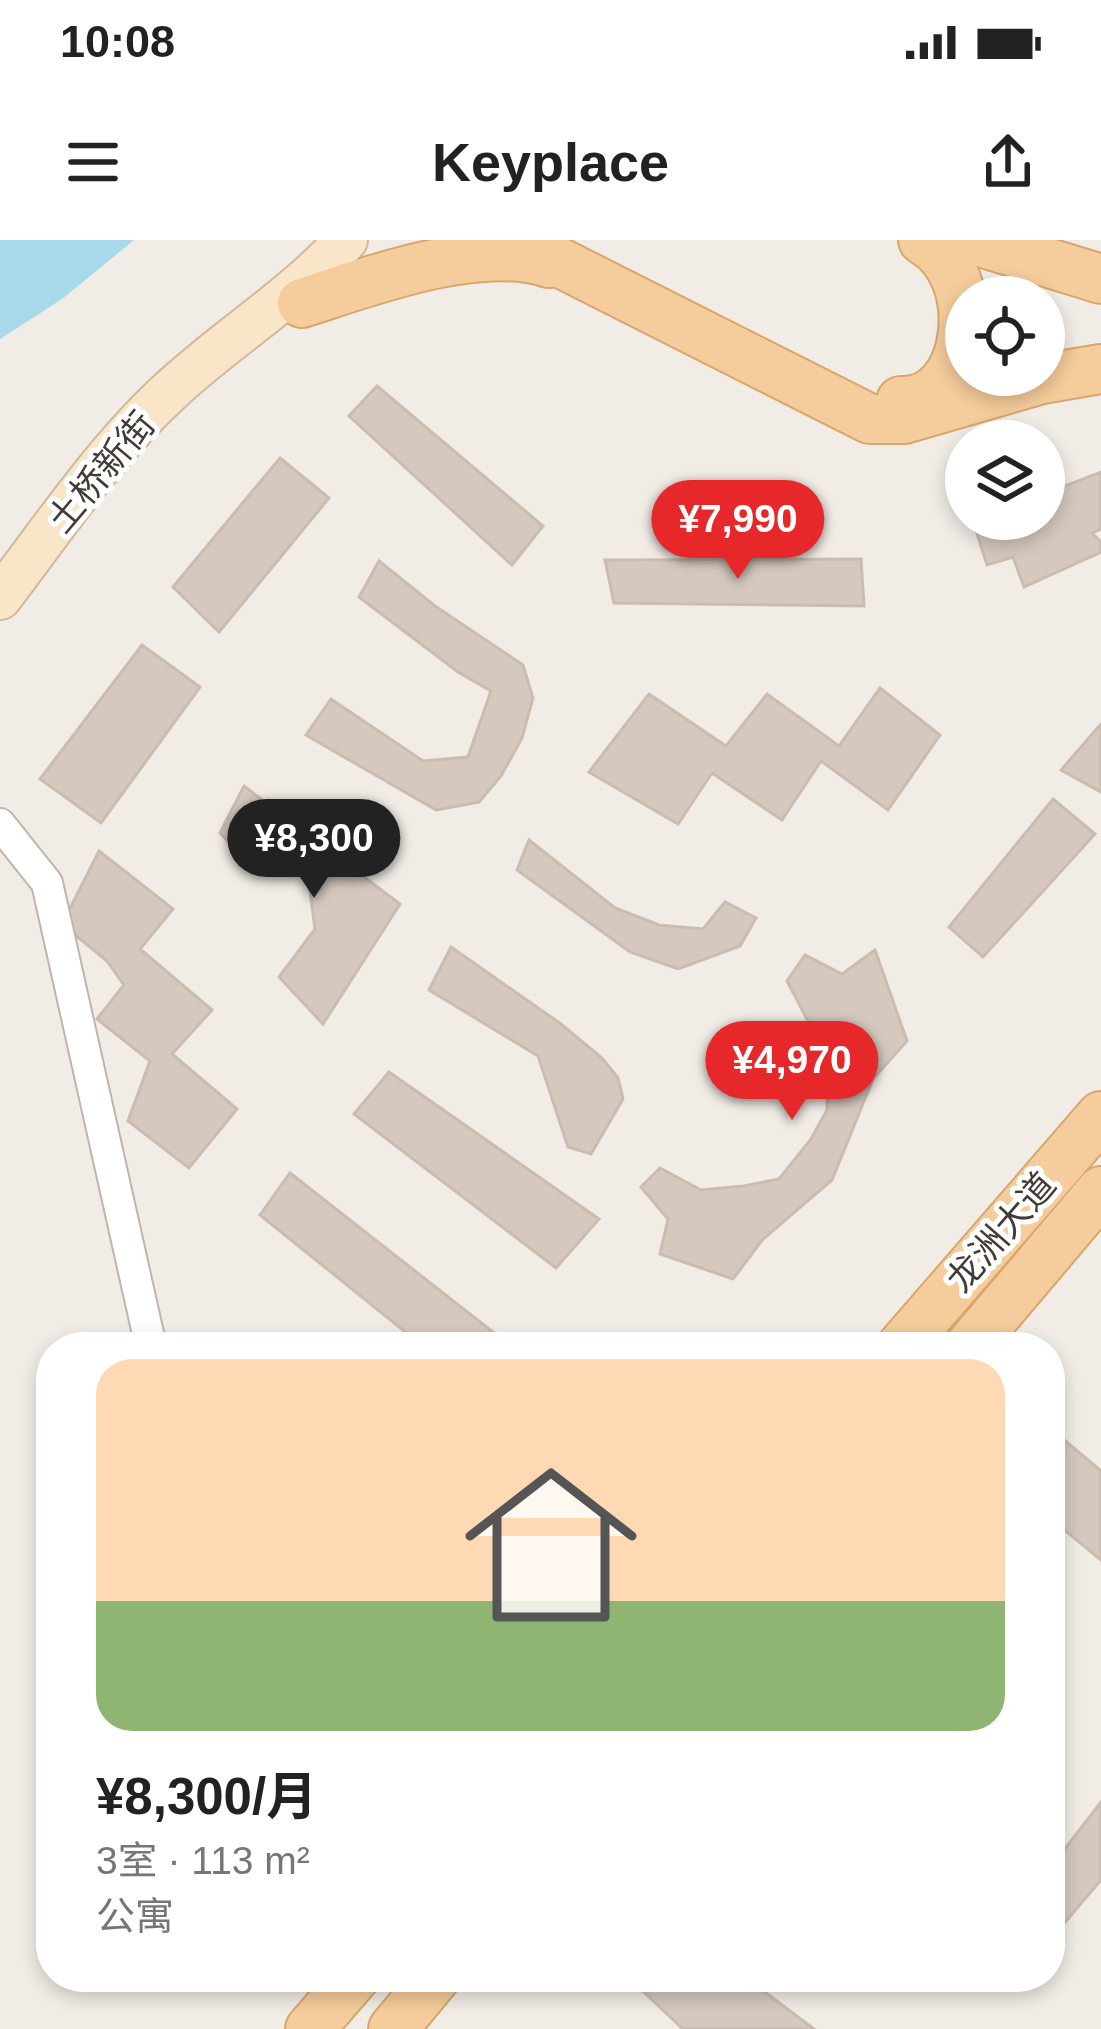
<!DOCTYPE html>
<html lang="zh">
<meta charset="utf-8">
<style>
body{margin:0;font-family:Arial,"Noto Sans SC",sans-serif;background:#f2f2f2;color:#222;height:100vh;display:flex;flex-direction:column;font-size:45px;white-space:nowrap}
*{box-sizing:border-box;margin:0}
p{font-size:39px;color:#767676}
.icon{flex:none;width:66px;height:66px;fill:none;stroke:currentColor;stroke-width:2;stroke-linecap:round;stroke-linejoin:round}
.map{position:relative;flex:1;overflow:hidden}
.panel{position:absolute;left:36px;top:1092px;width:1029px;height:660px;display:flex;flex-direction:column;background:#fff;border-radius:48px;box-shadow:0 6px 18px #0003}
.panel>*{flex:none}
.fabs{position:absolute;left:945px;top:36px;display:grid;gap:24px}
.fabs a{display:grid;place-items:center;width:120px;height:120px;border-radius:50%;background:#fff;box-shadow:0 6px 18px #0003;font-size:60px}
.price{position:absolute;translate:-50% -102px;padding:0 27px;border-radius:42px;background:#e6282b;color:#fff;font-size:39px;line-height:78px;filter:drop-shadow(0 3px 6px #0008)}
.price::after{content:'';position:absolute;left:50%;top:72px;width:36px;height:27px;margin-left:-18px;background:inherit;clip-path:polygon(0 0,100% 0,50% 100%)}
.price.active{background:#222;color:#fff}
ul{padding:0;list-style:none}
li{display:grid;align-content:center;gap:24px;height:636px;padding:0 60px}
li span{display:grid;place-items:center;height:372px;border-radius:36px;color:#555}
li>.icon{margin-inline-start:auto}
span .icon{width:216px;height:216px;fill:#fffc;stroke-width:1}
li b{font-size:51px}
.status{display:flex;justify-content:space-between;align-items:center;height:84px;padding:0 60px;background:#fff;direction:ltr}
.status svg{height:33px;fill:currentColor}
header{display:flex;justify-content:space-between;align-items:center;height:156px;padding:0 60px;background:#fff;font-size:54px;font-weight:700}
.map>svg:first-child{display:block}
.water{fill:#a7d9e9}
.building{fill:#d5c9bf;stroke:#ccbcb0;stroke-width:3}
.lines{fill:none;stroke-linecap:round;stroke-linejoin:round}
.street-casing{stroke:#bfb5ac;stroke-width:34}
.secondary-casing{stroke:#d0b99c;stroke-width:46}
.primary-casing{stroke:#d8a66d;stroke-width:52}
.street{stroke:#fff;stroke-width:30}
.secondary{stroke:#f9e5c8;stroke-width:42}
.primary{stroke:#f5cc9b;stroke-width:48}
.labels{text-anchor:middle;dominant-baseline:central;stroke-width:10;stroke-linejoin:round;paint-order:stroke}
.street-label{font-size:36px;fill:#433c36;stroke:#fff}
</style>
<div class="status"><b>10:08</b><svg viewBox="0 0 49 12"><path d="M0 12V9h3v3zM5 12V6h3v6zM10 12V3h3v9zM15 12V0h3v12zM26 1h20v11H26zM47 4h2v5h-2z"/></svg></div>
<header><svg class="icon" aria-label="menu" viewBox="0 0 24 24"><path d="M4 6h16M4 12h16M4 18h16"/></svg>Keyplace<svg class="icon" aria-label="share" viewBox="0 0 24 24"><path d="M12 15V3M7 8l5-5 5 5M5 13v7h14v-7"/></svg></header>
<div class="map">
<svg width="1101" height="1789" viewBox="0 0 1101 1789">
<rect width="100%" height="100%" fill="#f1ece6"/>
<polygon class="water" points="0,0 134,0 62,59 0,99"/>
<g class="building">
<polygon points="377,146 543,286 512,325 349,176"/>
<polygon points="280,218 329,258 219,392 173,347"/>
<polygon points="1101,232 1101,289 1092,293 1101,302 1101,312 1024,347 1013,317 987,325 973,281 1044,279 1044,254"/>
<polygon points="861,319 864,366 614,363 605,320"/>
<polygon points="379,321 435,366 523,425 533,458 522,498 501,536 479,562 436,570 306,495 331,459 423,521 468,517 491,451 458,432 359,357"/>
<polygon points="142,405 200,447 101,583 40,539"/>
<polygon points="880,448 940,495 888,570 821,521 782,580 712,533 678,584 589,532 649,454 726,506 767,454 839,506"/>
<polygon points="1101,484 1101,552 1061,530"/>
<polygon points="244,546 400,664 323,784 279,737 315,689 307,628 258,633 220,593"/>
<polygon points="1053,559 1095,594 983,717 949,687"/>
<polygon points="529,600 615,668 659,685 703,689 725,662 756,678 740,706 678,729 630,712 517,630"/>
<polygon points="99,611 173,669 140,709 212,770 172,814 237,869 189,928 128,881 150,821 97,779 124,745 107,721 62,684"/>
<polygon points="451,707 561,784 602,818 618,838 623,859 591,914 568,907 538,816 429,750"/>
<polygon points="875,710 907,801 873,839 832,940 763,999 733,1039 660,1014 668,979 641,947 660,928 701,950 744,946 779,939 811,899 827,870 829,821 787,741 805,715 842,734"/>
<polygon points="389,832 599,979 556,1028 354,874"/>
<polygon points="290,933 512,1107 424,1107 260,975"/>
<polygon points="1050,1188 1101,1231 1101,1320 1050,1278"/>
<polygon points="1101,1562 1101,1640 1050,1700 1050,1628"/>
<polygon points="628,1737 745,1737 814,1789 683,1789"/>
</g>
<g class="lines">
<g class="street-casing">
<polyline id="street" points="0,584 47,643 151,1107"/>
</g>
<g class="secondary-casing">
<path id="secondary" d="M0,358C54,287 105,211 170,151C227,98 294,58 346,0"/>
</g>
<g class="primary-casing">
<g id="primary">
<polyline points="515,0 870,179 904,179 1042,139 1101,129"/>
<polyline points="974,0 1101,39"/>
<path d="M302,63C370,41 479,0 549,23"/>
<path d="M901,161C972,164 987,36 923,0"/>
<polyline points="901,1107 1101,876"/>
<polyline points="969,1107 1101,951"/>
<polyline points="310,1789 355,1737"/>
<polyline points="393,1789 436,1737"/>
</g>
</g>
<use href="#street" class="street"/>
<use href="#secondary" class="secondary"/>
<use href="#primary" class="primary"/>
</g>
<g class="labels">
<g class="street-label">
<text transform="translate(101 232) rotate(-50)">土桥新街</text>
<text transform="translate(1001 992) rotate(-49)">龙洲大道</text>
</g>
</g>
</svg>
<div class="fabs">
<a><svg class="icon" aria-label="locate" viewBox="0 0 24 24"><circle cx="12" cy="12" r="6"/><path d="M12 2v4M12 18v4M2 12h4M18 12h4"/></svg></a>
<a><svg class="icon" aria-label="layers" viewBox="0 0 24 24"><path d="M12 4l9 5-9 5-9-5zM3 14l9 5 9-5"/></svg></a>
</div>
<b class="price" style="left:738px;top:342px">¥7,990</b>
<b class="price active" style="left:314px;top:661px">¥8,300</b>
<b class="price" style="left:792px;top:883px">¥4,970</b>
<section class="panel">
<ul>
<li><span style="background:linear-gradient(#ffd9b3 65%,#8fb573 0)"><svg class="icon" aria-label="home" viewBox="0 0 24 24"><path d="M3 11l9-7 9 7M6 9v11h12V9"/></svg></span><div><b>¥8,300/月</b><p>3室 · 113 m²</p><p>公寓</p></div></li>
</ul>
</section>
</div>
